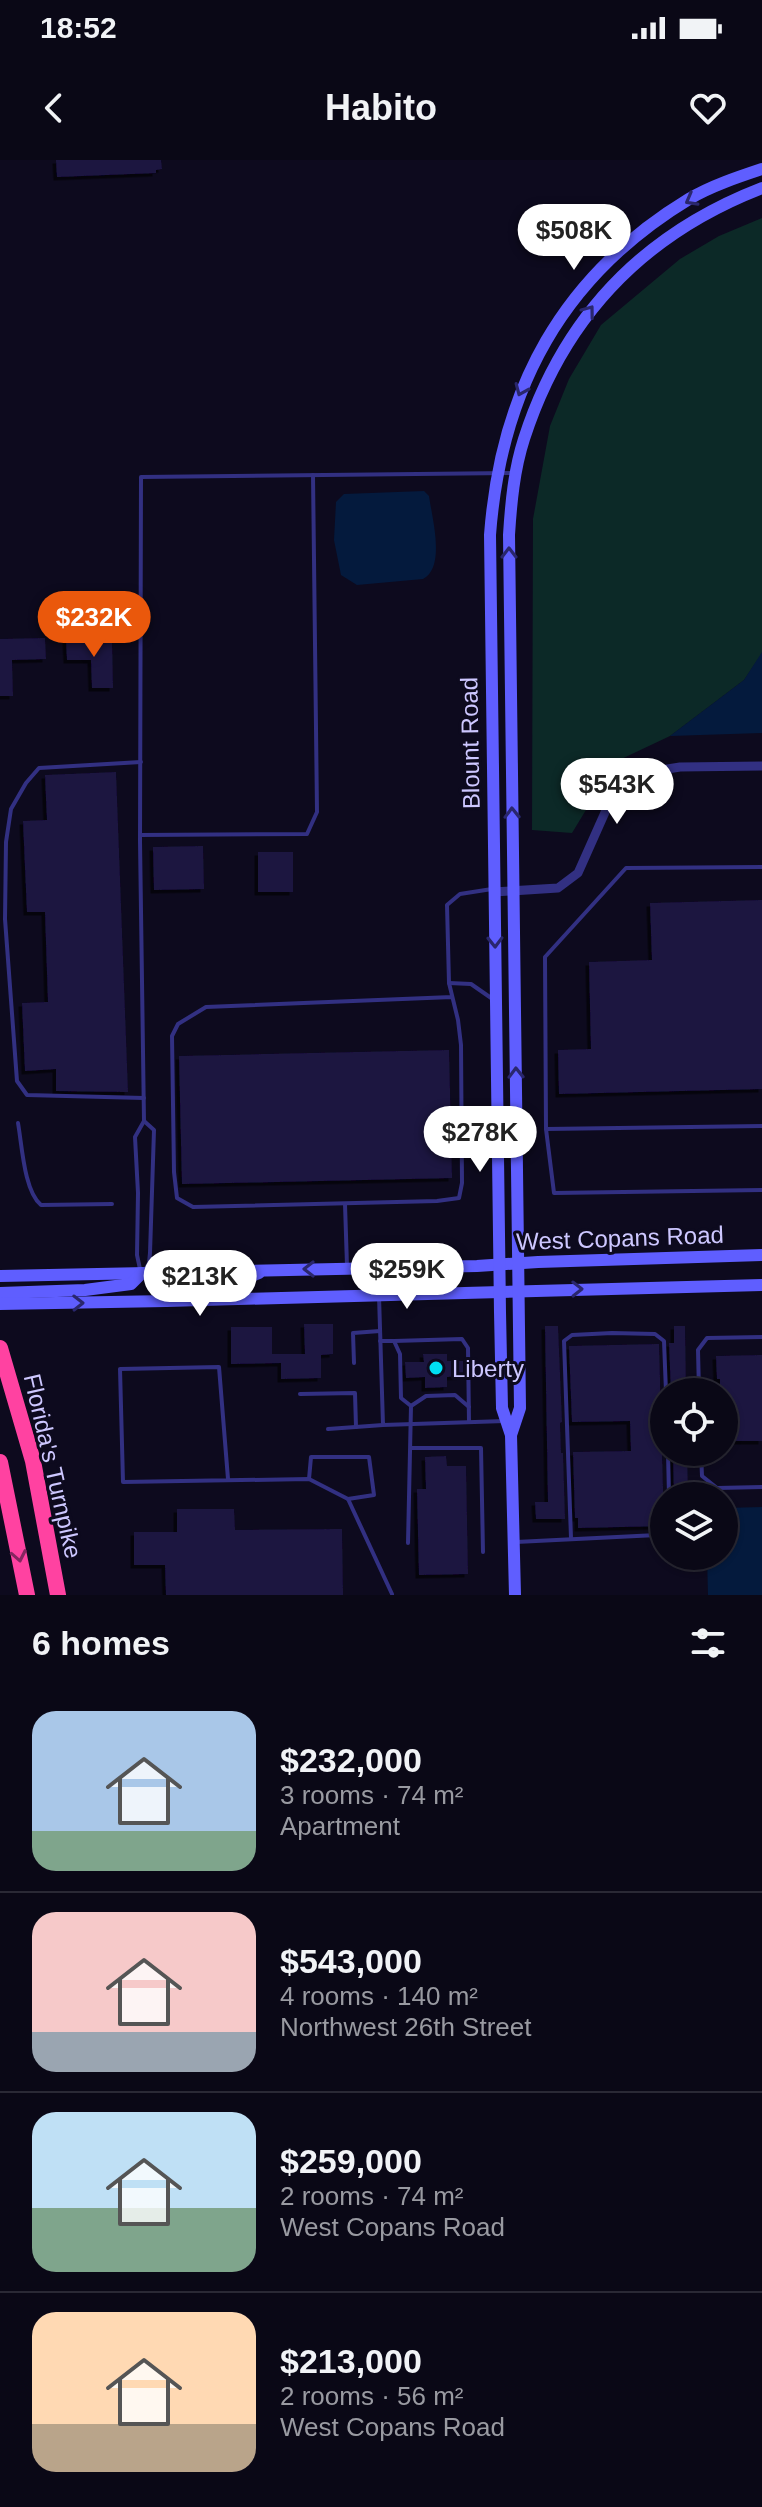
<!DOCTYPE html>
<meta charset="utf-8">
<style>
body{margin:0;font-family:Arial,sans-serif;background:#13111f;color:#f1f3f6;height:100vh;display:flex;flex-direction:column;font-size:30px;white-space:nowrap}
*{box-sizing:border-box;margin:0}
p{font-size:26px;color:#999aa1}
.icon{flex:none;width:44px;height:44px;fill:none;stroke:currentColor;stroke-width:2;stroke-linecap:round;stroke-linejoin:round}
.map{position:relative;height:1435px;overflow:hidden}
.drawer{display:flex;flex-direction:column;background:#0a0816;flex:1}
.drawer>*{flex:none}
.tools{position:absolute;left:650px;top:1218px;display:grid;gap:16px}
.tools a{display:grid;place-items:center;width:88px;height:88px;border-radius:50%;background:#0a0816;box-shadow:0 2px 6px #0004,0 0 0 2px #2a2935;font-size:40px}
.price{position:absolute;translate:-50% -68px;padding:0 18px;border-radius:28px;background:#fff;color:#222;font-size:26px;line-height:52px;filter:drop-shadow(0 2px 4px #0008)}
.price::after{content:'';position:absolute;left:50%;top:48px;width:24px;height:18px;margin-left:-12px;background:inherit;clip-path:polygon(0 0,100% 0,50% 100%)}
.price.selected{background:#ea580c;color:#fff}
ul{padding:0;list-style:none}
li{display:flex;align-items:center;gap:24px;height:200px;padding:0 32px}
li+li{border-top:2px solid #2a2935}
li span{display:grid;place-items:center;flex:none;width:224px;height:160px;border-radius:24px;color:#555}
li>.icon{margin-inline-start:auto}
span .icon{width:96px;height:96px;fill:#fffc;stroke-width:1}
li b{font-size:34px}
h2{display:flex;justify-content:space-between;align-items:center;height:96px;padding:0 32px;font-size:34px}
.status{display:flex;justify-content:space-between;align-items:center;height:56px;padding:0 40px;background:#0a0816;direction:ltr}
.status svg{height:22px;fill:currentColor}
header{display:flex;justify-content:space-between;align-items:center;height:104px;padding:0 32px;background:#0a0816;font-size:36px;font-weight:800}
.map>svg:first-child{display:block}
.green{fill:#0c2927}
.water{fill:#041a3d}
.building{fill:#1c1441;filter:url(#shadow)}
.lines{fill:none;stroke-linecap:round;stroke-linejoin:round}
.lane{stroke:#323082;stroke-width:4}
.street{stroke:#323082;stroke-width:9}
.secondary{stroke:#5f5eff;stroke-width:12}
.highway{stroke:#ff42a1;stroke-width:16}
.oneway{stroke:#2a276d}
.oneway2{stroke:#862660}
.poi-dot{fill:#00dff2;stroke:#0d0a1e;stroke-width:3}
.labels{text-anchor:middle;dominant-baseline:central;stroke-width:6;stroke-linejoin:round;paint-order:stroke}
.street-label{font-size:24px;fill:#cdc7ff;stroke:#0d0a1e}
.poi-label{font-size:24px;fill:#cdc7ff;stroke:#0d0a1e;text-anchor:start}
</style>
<div class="status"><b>18:52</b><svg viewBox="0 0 49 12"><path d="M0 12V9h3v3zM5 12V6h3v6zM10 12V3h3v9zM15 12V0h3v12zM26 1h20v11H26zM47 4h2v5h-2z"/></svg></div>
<header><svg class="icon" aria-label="back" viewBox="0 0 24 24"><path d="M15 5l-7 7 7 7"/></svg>Habito<svg class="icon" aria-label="heart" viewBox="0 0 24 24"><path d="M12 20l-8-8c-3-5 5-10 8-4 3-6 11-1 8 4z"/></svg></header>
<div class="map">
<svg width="762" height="1435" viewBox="0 0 762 1435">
<defs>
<filter id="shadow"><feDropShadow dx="-3.5" dy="3.5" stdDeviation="0" flood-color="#0009"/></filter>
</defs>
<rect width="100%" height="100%" fill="#0d0a1e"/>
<polygon class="green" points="762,58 762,493 744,520 670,576 615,602 572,673 532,670 533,359 550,266 569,219 601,165 680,99 719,76"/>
<g class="water">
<path d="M424,331L429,336C432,358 446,407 423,419L357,425L341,415L334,380L336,342L344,334Z"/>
<polygon points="762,492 762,573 670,576 744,520"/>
<polygon points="762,1347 762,1435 708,1435 707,1396 724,1396 724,1348"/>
</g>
<g class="building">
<polygon points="56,0 161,0 162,9 156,10 156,13 57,17"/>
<polygon points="45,478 46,499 12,500 13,536 0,536 0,479"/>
<polygon points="66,479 112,479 113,528 92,528 91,500 67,500"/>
<polygon points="116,612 128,932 56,931 56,909 25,911 22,843 48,842 45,752 27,752 23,661 47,660 45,615"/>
<polygon points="203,686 204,729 154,730 153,687"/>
<rect x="258" y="692" width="35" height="40"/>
<polygon points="762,740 762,929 559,934 558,890 591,889 589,802 652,800 650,743"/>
<polygon points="449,890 452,1018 182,1024 179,896"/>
<polygon points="304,1164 333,1164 333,1194 321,1195 321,1218 281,1219 281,1203 231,1204 231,1167 272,1167 272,1194 305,1194"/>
<polygon points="545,1166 558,1166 562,1262 560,1263 561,1293 563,1293 565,1359 536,1359 535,1342 548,1342"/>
<polygon points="674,1166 685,1166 686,1232 671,1232 669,1183 674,1183"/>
<polygon points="659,1184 664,1366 578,1368 578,1358 575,1358 573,1292 631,1291 630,1261 572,1262 569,1186"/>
<polygon points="423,1194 447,1194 447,1201 463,1201 463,1216 447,1217 447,1227 425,1228 425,1217 406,1218 405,1202 424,1202"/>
<polygon points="762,1195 762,1281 724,1281 724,1232 720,1232 720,1219 717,1219 716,1196"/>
<polygon points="673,1292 687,1292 688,1336 674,1336"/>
<polygon points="446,1296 447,1306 466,1306 468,1414 419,1415 417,1329 426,1329 425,1297"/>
<polygon points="177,1349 234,1349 235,1370 342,1369 343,1435 166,1435 165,1405 134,1405 134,1372 177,1372"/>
</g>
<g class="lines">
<g class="lane">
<polyline points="141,602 39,608 26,623 11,649 6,682 5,759 17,921 27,935 144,938"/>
<polyline points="140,675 307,674 317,652 313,315"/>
<polyline points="449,823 471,824 494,840"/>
<polyline points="452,837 206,847 178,864 172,876 174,1012 177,1038 193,1047 437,1041 459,1038 462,1023 461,885 458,860 449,823 447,745 460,734 492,729"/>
<polyline points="144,961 154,970 150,1093 149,1103 145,1110"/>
<path d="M18,963C22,985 24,1031 41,1045L112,1044"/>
<polyline points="762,966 546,969 554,1033 762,1030"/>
<polyline points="546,969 545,797 626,708 762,707"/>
<polyline points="345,1044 347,1106"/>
<polyline points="140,1109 137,1095 138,1033 135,977 144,961 140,681 141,317 513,313"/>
<polyline points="379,1136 383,1265 505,1261"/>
<polyline points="380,1181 394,1181 400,1194 401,1238 411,1246 408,1383"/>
<polyline points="394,1181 462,1179 468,1188 469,1262"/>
<polyline points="354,1203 353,1173 380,1171"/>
<polyline points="699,1232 698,1190 707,1178 762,1177"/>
<polyline points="300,1234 355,1233 356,1267"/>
<polyline points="411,1246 426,1236 455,1235 469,1247"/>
<polyline points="328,1269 383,1265"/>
<polyline points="411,1288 481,1288 483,1392"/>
<polyline points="668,1292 669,1336"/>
<polyline points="701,1292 702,1316 717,1328 762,1327"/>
<polyline points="228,1319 219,1207 120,1209 123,1322 309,1319 348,1339 392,1434"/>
<polyline points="309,1319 311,1297 369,1297 374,1335 348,1339"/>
<polyline points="571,1378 564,1181 572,1175 612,1173 655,1174 664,1181 666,1232"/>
<polyline points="516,1382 657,1375 664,1371"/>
</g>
<polyline class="street" points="494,732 558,728 578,713 615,630 636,614 680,607 762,606"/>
<g class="secondary">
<polyline points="0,1116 477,1106 538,1102 762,1095"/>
<polyline points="0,1133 85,1130 131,1124 142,1113"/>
<polyline points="166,1141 171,1129 179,1123 240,1121 259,1113"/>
<polyline points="0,1144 166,1141 762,1125"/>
<path d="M511,1275L502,1248L500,1152L490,375C501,229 562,116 689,39C711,26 738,17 762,9"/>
<path d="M515,1435L511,1275L520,1248L509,375C511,343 514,310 524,279C563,158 643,74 762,28"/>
</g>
<g class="highway">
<polyline points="0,1188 33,1301 58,1435"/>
<polyline points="0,1302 27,1435"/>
</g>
</g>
<defs><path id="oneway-chevron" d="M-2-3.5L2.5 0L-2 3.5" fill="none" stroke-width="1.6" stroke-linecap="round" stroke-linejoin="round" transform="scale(2)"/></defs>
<g class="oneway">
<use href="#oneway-chevron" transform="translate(691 40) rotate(151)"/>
<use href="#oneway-chevron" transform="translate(589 151) rotate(-53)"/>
<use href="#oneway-chevron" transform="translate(521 230) rotate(113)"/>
<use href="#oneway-chevron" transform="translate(509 393) rotate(-90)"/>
<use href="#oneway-chevron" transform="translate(512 653) rotate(-91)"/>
<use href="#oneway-chevron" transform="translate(495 782) rotate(89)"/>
<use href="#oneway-chevron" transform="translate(516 913) rotate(-91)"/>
<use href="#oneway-chevron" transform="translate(309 1109) rotate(-180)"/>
<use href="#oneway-chevron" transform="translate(577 1129) rotate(-1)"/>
<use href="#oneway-chevron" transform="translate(78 1143) rotate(-1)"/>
</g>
<use class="oneway2" href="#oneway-chevron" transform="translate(19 1396) rotate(79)"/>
<circle class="poi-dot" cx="436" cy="1208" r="8"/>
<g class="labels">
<g class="street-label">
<text transform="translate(470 583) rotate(-91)">Blount Road</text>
<text transform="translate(620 1078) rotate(-2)">West Copans Road</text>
<text transform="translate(53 1306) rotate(77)">Florida's Turnpike</text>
</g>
<g class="poi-label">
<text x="452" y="1208">Liberty</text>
</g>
</g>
</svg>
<div class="tools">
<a><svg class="icon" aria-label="locate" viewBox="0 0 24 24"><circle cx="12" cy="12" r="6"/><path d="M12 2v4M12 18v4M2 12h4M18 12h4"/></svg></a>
<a><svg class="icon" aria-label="layers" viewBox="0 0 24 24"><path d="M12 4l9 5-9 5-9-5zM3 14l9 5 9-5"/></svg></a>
</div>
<b class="price" style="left:574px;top:112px">$508K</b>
<b class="price selected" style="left:94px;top:499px">$232K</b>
<b class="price" style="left:617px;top:666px">$543K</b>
<b class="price" style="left:480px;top:1014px">$278K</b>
<b class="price" style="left:407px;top:1151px">$259K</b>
<b class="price" style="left:200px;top:1158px">$213K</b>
</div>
<section class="drawer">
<h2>6 homes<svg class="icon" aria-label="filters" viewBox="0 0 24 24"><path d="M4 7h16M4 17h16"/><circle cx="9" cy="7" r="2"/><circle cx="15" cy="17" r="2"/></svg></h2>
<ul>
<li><span style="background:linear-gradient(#a9c7e8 75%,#7fa58c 0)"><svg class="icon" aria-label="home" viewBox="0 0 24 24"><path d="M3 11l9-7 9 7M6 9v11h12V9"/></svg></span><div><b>$232,000</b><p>3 rooms · 74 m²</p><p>Apartment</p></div></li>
<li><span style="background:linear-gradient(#f6c9c9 75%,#9aa5b1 0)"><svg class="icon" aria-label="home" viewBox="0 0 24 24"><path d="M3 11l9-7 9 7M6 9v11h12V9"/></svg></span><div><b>$543,000</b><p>4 rooms · 140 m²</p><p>Northwest 26th Street</p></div></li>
<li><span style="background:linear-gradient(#bfe0f5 60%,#7fa58c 0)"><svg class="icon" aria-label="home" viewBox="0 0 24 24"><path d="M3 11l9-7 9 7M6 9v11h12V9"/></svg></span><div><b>$259,000</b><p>2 rooms · 74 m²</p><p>West Copans Road</p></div></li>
<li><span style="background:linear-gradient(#ffd9b3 70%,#b9a48a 0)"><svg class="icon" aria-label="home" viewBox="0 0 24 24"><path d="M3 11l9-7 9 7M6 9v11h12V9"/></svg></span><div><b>$213,000</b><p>2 rooms · 56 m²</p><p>West Copans Road</p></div></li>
</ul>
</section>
